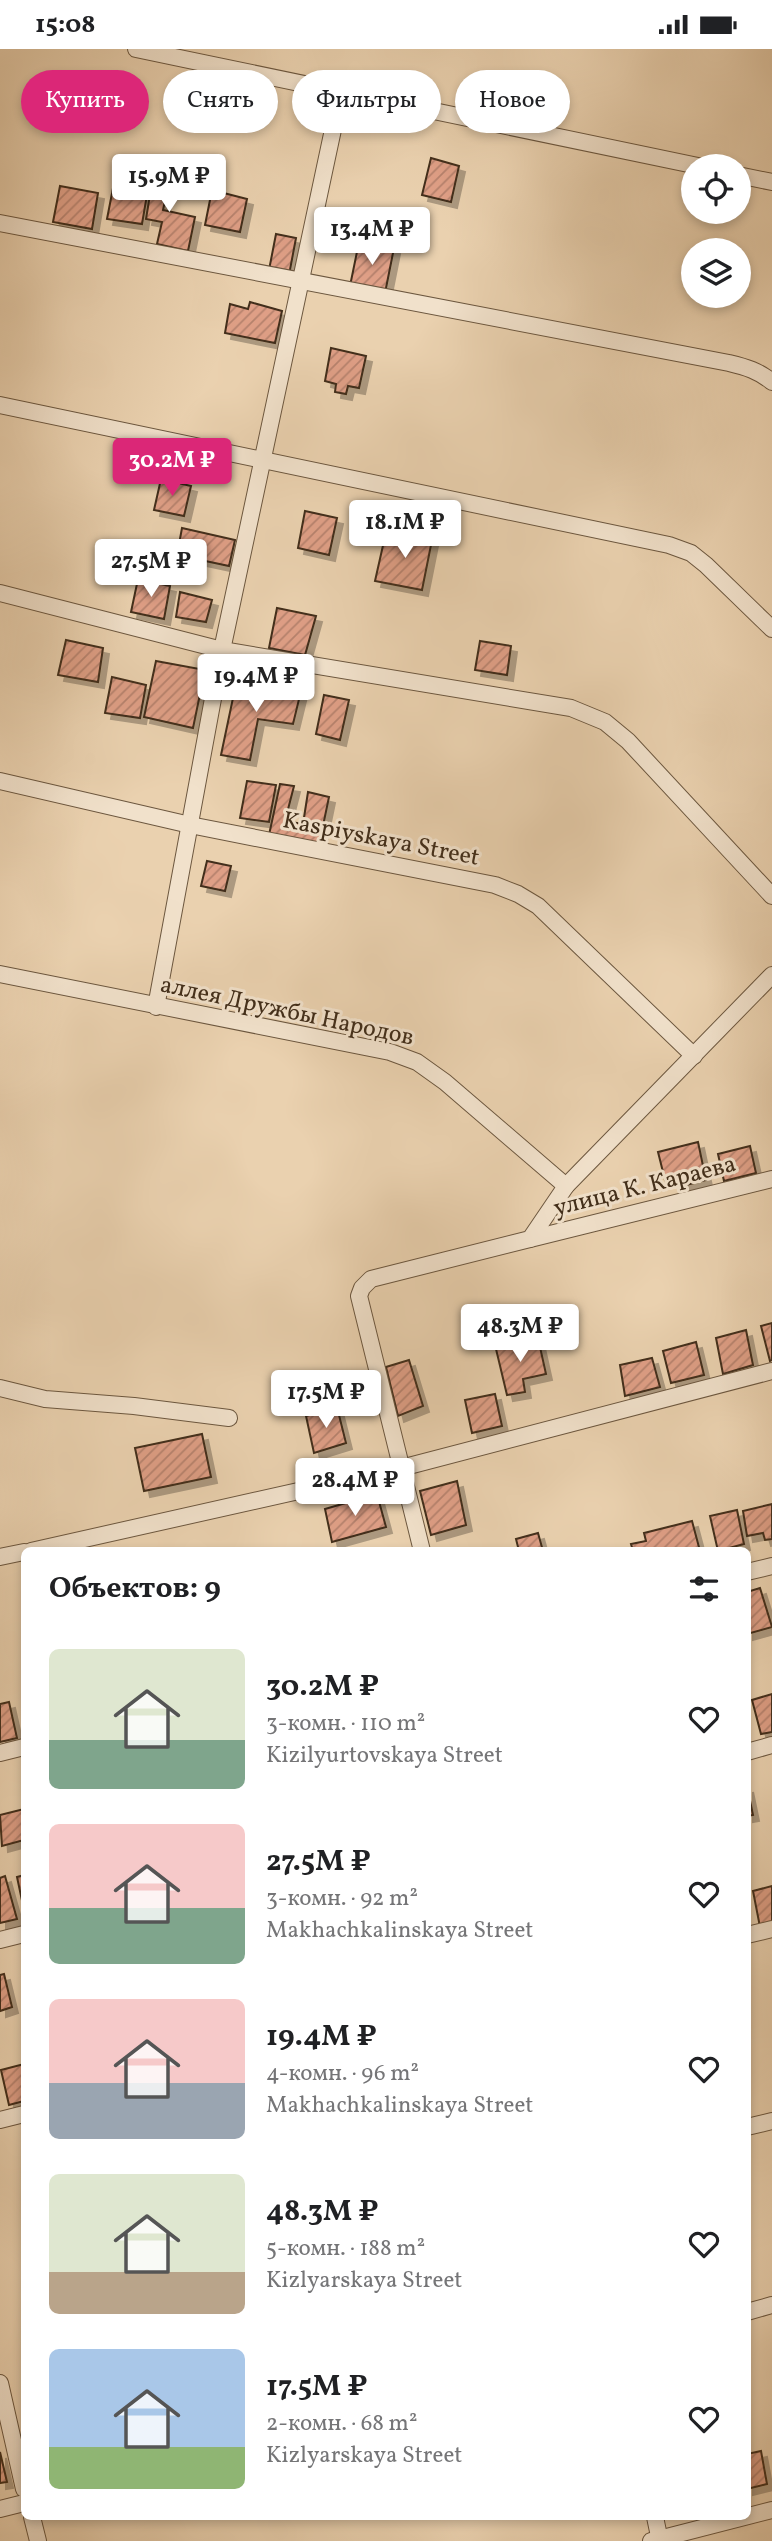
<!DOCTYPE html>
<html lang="ru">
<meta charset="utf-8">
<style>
body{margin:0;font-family:Vollkorn,serif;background:#f2f2f2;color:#202124;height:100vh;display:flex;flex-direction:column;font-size:26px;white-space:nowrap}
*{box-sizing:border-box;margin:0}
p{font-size:23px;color:#757577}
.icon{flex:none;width:38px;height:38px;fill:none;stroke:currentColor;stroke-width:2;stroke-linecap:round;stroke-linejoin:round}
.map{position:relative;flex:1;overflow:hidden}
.details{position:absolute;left:21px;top:1498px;width:730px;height:973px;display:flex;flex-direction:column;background:#fff;border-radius:10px;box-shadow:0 4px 10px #0003}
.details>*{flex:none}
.hud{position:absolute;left:21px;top:21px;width:732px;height:63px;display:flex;gap:14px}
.buttons{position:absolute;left:681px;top:105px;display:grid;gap:14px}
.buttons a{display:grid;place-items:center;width:70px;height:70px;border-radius:50%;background:#fff;box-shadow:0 4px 10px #0003;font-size:35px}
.price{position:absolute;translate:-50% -60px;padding:0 16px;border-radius:7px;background:#fff;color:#222;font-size:23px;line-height:46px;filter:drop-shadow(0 2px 4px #0008)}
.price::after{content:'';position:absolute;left:50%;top:42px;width:21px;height:16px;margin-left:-10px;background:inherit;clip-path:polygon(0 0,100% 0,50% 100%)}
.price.on{background:#db2777;color:#fff}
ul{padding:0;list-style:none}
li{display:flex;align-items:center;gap:21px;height:175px;padding:0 28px}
li span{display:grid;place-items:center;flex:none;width:196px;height:140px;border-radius:10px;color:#555}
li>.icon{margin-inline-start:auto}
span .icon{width:84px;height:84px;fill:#fffc;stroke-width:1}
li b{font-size:30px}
h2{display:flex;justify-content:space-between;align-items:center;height:84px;padding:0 28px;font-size:30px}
.chip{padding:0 24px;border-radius:32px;background:#fff;box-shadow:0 4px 10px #0003;font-size:24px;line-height:63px}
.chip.on{background:#db2777;color:#fff}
.status{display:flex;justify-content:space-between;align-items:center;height:49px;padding:0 35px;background:#fff;direction:ltr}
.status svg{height:19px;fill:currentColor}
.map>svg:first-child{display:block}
.building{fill:url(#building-hatch);stroke:#422e1a;stroke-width:2;filter:url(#shadow)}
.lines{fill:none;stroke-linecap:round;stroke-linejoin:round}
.street-casing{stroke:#6c573f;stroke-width:18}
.street{stroke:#f1e1cb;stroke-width:16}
.labels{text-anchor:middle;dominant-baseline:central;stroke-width:6;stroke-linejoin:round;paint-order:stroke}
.street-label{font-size:24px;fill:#422e1a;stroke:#f1e1cb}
</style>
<div class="status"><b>15:08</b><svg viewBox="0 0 49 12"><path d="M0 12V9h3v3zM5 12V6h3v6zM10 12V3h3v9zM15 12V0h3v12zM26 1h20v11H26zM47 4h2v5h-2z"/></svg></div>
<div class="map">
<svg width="772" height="2492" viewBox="0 0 772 2492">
<defs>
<pattern id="building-hatch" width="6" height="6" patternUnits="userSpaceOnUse" patternTransform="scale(1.75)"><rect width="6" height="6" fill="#df9f86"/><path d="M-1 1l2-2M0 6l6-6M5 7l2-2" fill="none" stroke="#b6826d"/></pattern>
<filter id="shadow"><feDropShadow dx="6" dy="6" stdDeviation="0" flood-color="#0004"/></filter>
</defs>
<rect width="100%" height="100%" fill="#ead1af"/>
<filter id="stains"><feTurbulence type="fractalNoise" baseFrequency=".00286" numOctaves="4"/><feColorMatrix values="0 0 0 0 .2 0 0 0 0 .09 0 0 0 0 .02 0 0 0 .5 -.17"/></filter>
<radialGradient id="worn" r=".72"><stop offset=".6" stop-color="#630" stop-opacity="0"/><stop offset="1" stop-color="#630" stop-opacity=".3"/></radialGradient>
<g class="building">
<polygon points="431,109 459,117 451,153 422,146"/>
<polygon points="154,121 178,125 175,140 168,138 163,161 195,168 188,202 157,195 162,173 146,170"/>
<polygon points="114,134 148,140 142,175 107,170"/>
<polygon points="60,137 98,144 92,180 53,173"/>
<polygon points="212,141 247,150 240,183 205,176"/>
<polygon points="276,185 296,189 289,226 269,221"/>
<polygon points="359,193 394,199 385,244 350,237"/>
<polygon points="250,253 282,262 275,294 225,284 230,255 248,260"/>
<polygon points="331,299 366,307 359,339 348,337 346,345 335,343 336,335 325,332"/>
<polygon points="161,430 191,437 184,467 154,461"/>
<polygon points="305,462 337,469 329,506 298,499"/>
<polygon points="182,479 235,491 229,517 177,506"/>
<polygon points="401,479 433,486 422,541 375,532 384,492 397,495"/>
<polygon points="138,530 170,537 164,570 131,563"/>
<polygon points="180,543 212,551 206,573 176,568"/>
<polygon points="277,559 316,567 305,606 269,599"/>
<polygon points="66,591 103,599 98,633 58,626"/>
<polygon points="480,592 511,597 507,626 475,621"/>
<polygon points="156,612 205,621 193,679 144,668"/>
<polygon points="112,628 146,636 140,669 105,664"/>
<polygon points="237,630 301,642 293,675 258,670 250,711 221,706"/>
<polygon points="324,646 349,651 340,691 316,685"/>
<polygon points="247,732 276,736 269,773 240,769"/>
<polygon points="280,735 294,737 285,772 303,775 308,743 329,748 319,796 269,786"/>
<polygon points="207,812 231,817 225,842 201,837"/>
<polygon points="698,1093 706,1131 682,1137 680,1127 665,1131 658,1103"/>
<polygon points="750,1097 756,1124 724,1132 718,1105"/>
<polygon points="772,1274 772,1311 770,1312 761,1277"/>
<polygon points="746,1281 753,1316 723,1325 716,1289"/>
<polygon points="538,1289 546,1325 523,1330 525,1343 507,1346 496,1300"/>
<polygon points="696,1293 704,1326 671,1334 663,1302"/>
<polygon points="652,1309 660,1338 625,1347 620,1316"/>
<polygon points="409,1311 423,1357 398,1367 386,1318"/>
<polygon points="495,1345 502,1377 472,1384 465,1351"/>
<polygon points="337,1358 346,1394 314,1404 306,1367"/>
<polygon points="202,1385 211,1428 144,1442 135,1399"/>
<polygon points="457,1432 466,1476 431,1486 420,1442"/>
<polygon points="377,1445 386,1478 332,1493 325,1460"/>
<polygon points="772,1455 772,1490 765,1491 763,1484 747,1487 743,1462"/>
<polygon points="737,1461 744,1495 718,1502 710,1467"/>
<polygon points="692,1472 700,1502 633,1502 631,1495 646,1492 644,1484"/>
<polygon points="538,1484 543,1502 519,1502 516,1490"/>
<polygon points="760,1539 772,1578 747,1585 747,1543"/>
<polygon points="772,1645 772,1683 761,1685 752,1651"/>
<polygon points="9,1653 17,1689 0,1693 0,1655"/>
<polygon points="747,1737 753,1766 747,1767"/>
<polygon points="24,1760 24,1791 2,1797 0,1766"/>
<polygon points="24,1826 24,1861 17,1828"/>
<polygon points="5,1827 17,1870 0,1874 0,1829"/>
<polygon points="772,1837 772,1875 760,1878 753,1842"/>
<polygon points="4,1925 12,1958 0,1962 0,1926"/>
<polygon points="24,2015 24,2052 9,2056 1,2021"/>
<polygon points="761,2402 767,2435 747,2440 747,2405"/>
<polygon points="0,2403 7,2433 0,2434"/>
</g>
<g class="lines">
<g class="street-casing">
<g id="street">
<polyline points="136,0 698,117"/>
<polyline points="738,126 772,133"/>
<path d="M0,174L729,314C746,318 759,322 772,333"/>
<polyline points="0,356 669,496 691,504 706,516 772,580"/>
<polyline points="0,544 222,601 571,659 605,673 628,692 772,847"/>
<polyline points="0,732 190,776 495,836 518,845 538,857 694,1007"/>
<polyline points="0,925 390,1003 417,1013 445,1033 566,1137"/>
<polyline points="156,958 222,601 341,43"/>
<polyline points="530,1190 772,1130"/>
<polyline points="0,1339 45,1350 134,1357 229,1369"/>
<polyline points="31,1502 401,1419 772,1322"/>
<polyline points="422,1502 359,1247 362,1239 371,1230 530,1190 566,1137 772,926"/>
<polyline points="0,1508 24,1503"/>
<polyline points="747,1523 772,1517"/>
<polyline points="747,1703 772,1696"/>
<polyline points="0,1704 24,1698"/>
<polyline points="747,1886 772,1880"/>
<polyline points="0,1891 24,1885"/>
<polyline points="0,2071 24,2065"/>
<polyline points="747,2078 772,2072"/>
<polyline points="747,2263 772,2256"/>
<polyline points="0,2334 24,2440"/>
<polyline points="0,2460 24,2454"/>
<polyline points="32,2468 38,2492"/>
<polyline points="655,2468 660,2492"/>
<polyline points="651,2492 772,2461"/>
</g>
</g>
<use href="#street" class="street"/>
</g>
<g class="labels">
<g class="street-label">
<text transform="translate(381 791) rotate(11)">Kaspiyskaya Street</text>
<text transform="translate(287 963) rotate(12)">аллея Дружбы Народов</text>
<text transform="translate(645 1138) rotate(-14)">улица К. Караева</text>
</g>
</g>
<rect width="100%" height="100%" filter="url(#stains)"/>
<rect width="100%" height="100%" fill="url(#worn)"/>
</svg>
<div class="buttons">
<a><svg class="icon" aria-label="locate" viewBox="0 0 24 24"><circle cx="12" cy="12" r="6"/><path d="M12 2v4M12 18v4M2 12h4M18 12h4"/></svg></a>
<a><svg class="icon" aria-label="layers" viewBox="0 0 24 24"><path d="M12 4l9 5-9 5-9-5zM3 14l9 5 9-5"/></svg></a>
</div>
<b class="price" style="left:169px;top:165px">15.9M ₽</b>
<b class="price" style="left:372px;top:218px">13.4M ₽</b>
<b class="price on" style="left:172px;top:449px">30.2M ₽</b>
<b class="price" style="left:405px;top:511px">18.1M ₽</b>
<b class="price" style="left:151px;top:550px">27.5M ₽</b>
<b class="price" style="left:256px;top:665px">19.4M ₽</b>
<b class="price" style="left:520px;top:1315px">48.3M ₽</b>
<b class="price" style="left:326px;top:1381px">17.5M ₽</b>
<b class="price" style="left:355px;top:1469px">28.4M ₽</b>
<div class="hud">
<a class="chip on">Купить</a>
<a class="chip">Снять</a>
<a class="chip">Фильтры</a>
<a class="chip">Новое</a>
</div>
<section class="details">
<h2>Объектов: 9<svg class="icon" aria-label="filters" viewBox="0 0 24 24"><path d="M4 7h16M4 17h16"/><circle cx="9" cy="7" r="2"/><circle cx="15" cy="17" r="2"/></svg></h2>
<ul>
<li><span style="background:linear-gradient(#dfe7d0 65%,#7fa58c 0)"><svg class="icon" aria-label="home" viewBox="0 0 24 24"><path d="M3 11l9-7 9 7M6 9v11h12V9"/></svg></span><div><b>30.2M ₽</b><p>3-комн. · 110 m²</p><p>Kizilyurtovskaya Street</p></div><svg class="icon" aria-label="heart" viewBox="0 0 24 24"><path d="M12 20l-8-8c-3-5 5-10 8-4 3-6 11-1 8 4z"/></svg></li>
<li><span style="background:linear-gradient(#f6c9c9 60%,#7fa58c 0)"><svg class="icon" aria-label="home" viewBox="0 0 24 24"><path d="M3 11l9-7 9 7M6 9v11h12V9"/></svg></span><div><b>27.5M ₽</b><p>3-комн. · 92 m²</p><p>Makhachkalinskaya Street</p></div><svg class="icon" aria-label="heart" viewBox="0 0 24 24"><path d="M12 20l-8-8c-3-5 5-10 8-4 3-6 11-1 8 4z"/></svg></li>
<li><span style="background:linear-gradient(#f6c9c9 60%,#9aa5b1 0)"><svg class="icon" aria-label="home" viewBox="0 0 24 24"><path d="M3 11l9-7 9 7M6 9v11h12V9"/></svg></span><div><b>19.4M ₽</b><p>4-комн. · 96 m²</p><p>Makhachkalinskaya Street</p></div><svg class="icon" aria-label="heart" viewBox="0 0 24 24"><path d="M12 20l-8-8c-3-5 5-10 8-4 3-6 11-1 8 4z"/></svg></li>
<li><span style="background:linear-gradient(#dfe7d0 70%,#b9a48a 0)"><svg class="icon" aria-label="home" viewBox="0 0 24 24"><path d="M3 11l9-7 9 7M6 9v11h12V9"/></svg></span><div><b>48.3M ₽</b><p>5-комн. · 188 m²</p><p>Kizlyarskaya Street</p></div><svg class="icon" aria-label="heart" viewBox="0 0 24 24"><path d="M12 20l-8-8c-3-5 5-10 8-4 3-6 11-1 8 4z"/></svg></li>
<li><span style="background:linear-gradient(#a9c7e8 70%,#8fb573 0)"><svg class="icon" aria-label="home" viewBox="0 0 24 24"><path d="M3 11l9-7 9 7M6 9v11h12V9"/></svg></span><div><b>17.5M ₽</b><p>2-комн. · 68 m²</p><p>Kizlyarskaya Street</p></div><svg class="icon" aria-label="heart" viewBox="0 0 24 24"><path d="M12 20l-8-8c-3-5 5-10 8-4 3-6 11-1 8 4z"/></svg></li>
</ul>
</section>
</div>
